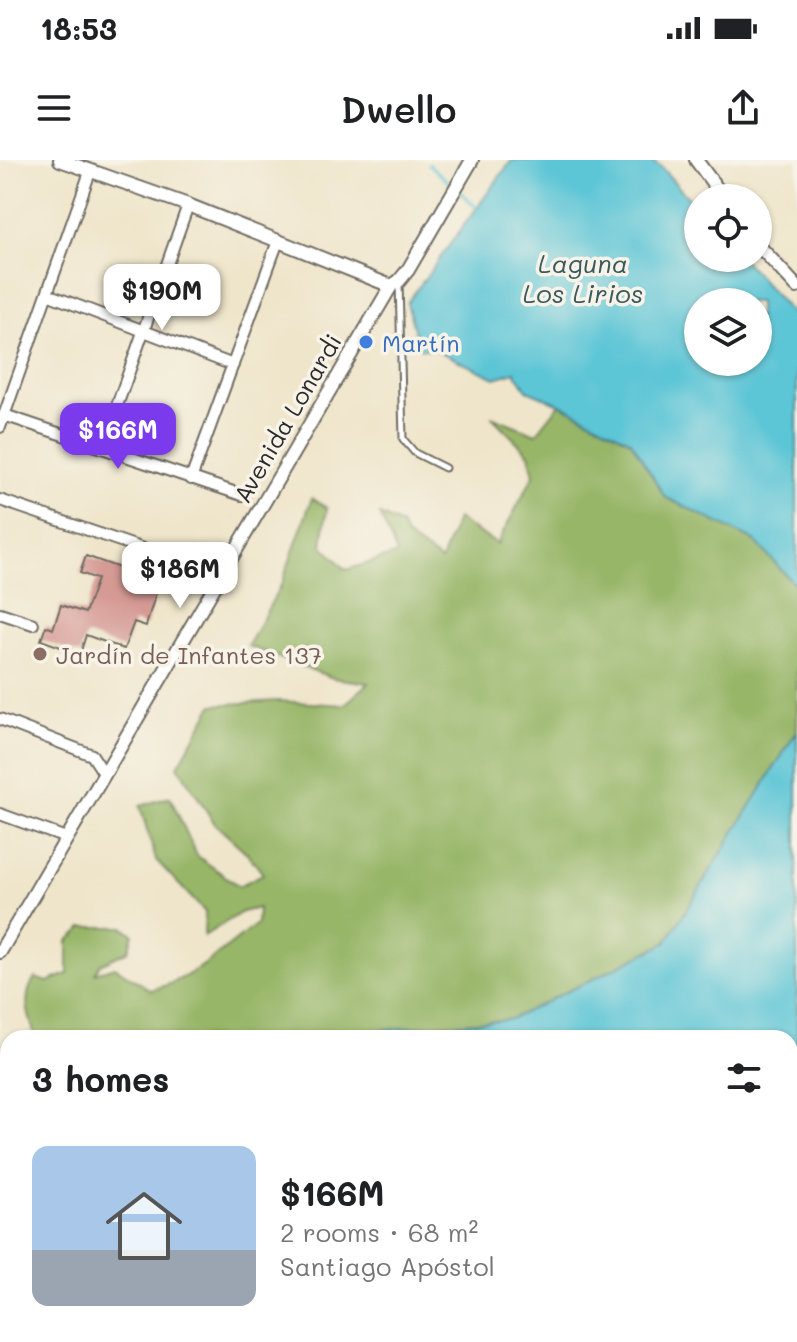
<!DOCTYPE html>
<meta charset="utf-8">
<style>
body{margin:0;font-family:Mali,sans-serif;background:#f6f6f6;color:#202124;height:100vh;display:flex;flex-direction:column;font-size:30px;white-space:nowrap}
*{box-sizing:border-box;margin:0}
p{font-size:26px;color:#757577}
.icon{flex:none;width:44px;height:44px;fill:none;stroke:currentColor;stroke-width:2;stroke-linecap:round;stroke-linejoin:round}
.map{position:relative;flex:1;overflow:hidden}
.sheet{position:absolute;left:0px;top:870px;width:798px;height:312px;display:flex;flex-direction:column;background:#fff;border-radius:24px 24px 0 0;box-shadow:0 2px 6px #0004}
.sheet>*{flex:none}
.fabs{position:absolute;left:684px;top:24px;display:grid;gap:16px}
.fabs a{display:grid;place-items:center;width:88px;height:88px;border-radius:50%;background:#fff;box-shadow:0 2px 6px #0004;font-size:40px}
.price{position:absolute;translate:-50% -68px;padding:0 18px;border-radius:16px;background:#fff;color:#222;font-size:26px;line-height:52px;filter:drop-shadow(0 2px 4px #0008)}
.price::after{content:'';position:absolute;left:50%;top:48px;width:24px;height:18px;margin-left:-12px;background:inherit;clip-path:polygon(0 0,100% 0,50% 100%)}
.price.current{background:#7c3aed;color:#fff}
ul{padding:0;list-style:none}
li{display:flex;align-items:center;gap:24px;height:200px;padding:0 32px}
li+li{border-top:2px solid #e0e0e0}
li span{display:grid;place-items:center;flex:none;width:224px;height:160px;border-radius:16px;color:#555}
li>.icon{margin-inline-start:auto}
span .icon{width:96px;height:96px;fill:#fffc;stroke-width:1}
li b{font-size:34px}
h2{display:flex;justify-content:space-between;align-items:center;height:96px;padding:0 32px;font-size:34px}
.status{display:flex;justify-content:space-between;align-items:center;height:56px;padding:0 40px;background:#fff;direction:ltr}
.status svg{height:22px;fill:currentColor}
header{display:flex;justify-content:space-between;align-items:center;height:104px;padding:0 32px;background:#fff;font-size:36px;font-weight:600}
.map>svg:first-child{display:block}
.forest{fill:#97b668;stroke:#61704a;stroke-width:2}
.water{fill:#5bc5d6;stroke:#437880;stroke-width:2;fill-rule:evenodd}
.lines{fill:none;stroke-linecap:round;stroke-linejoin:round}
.stream{stroke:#5bc5d6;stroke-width:3}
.building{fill:#d59a94}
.service-casing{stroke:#706c63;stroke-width:9}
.minor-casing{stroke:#706c63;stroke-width:14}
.tertiary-casing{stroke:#706c63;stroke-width:16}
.service{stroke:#fff;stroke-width:5}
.minor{stroke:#fff;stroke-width:10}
.tertiary{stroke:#fff;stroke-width:12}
.shop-dot{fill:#3f7fe0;stroke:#f7f3e8;stroke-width:3}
.education-dot{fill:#8d6e63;stroke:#f7f3e8;stroke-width:3}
.labels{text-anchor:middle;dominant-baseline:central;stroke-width:7;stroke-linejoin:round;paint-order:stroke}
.shop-label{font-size:24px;fill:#366cbe;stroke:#f7f3e8;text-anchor:start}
.street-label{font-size:24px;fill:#2b2b2b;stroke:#f7f3e8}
.education-label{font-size:24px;fill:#785e54;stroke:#f7f3e8;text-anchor:start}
.water-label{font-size:26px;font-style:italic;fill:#39595e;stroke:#f7f3e8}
</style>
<div class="status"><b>18:53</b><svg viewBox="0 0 49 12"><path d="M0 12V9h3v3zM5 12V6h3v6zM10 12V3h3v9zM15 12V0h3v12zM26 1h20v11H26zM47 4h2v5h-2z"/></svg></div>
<header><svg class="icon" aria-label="menu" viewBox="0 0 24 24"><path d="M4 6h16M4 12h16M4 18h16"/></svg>Dwello<svg class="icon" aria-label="share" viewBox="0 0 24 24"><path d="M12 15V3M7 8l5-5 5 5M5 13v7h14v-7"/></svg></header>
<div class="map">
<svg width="797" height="1182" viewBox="0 0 797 1182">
<rect width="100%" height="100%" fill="#f7f3e8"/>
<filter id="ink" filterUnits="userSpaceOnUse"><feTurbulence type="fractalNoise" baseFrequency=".0125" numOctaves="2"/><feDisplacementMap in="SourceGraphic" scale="16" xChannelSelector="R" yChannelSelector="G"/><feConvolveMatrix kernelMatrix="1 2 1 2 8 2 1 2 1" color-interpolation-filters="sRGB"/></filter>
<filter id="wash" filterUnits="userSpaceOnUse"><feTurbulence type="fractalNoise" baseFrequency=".006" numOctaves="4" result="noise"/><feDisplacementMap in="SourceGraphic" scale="32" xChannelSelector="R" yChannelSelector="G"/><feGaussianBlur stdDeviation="1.8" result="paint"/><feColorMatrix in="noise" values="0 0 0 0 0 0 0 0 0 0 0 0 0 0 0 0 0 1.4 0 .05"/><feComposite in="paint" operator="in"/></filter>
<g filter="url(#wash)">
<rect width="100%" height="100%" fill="#efe5ca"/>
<g class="forest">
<path d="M560,244L631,281L665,337L755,381L797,427V571L666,783L511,859L289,878H36C29,858 21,837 35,818L47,822L68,814V781L84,767H123L133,774L128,791L100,804L95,813L115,807L151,830C193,820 223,789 257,764L258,748L242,752L204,776L205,752L156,700L140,646L170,637L197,696L239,726L263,714L248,694L215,664L178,606L213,545L277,541L344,545L369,523L333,518L248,486L282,423L312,338L327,348L322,385L346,410L397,394L380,355L401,365L406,376L441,401L457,359L497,384L534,315L529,294L491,256L536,274Z"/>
<polygon points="790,1147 797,1149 797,1182 767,1182 763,1179 749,1182 689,1182 686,1176 790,1174"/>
<polygon points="532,1174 664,1174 665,1180 662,1182 619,1182 616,1179 601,1182 511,1182"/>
</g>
<g class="water">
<path d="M512,0H649L661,7L698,49V98H742L797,160V427L755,381L665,337L631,281L560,244L527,230L515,212L495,218L436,190L419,188L407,143ZM758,142V202H698V142Z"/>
<polygon points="797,571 797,1022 790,1023 790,878 289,878 511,859 666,783"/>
<polygon points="8,1107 8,1174 209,1174 206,1182 0,1182 0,1120"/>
<polygon points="341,1174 431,1174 430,1182 339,1182"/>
</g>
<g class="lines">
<g class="stream">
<polyline points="429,4 453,26"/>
<polyline points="459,31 477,48"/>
</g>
</g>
<g id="blocks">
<polygon class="building" points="86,396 159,422 146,466 134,462 124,489 86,475 80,494 41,480 46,466 53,469 61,445 85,453 97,419 80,413"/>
</g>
</g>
<g filter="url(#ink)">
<use href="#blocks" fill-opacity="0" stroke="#706c63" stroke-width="2"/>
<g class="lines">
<g class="service-casing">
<g id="service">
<polyline points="399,122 403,279 415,293 445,308"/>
<polyline points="0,938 1,939"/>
</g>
</g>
<g class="minor-casing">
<g id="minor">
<polyline points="47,134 233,205"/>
<polyline points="4,255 242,335"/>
<polyline points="0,267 90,12"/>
<polyline points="102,288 188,45"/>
<polyline points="191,319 278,81"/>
<polyline points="0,340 158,394"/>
<polyline points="0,453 33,464"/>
<polyline points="0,559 92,595 105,615"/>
<polyline points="0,654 66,678"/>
</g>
</g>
<g class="tertiary-casing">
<g id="tertiary">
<polyline points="60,0 188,45 391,126"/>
<polyline points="696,0 724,38"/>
<polyline points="758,85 797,127"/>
<polyline points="0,792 391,126 399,121 408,110 472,0"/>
</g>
</g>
<use href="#service" class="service"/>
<use href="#minor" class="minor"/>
<use href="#tertiary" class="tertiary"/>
</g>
</g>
<circle class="shop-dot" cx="366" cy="182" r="8"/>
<circle class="education-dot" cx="40" cy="494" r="8"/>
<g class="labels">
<g class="shop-label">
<text x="382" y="182">Martín</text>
</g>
<g class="street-label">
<text transform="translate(287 258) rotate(-60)">Avenida Lonardi</text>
</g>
<g class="education-label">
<text x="56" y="494">Jardín de Infantes 137</text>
</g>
<g class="water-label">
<text x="583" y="103">Laguna<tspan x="583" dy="30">Los Lirios</tspan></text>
</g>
</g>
</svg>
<div class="fabs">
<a><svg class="icon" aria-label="locate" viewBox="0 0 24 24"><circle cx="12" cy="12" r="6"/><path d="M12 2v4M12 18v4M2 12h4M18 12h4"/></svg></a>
<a><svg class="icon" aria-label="layers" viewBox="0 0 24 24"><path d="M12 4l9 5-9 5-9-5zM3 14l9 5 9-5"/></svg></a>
</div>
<b class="price" style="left:162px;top:172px">$190M</b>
<b class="price current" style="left:118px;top:311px">$166M</b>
<b class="price" style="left:180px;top:450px">$186M</b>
<section class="sheet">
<h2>3 homes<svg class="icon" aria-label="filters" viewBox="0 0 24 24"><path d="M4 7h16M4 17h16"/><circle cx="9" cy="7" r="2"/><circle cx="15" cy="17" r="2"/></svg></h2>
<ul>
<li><span style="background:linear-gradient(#a9c7e8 65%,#9aa5b1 0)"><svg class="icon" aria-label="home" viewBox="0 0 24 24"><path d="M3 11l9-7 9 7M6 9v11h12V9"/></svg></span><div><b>$166M</b><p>2 rooms · 68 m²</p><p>Santiago Apóstol</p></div></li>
</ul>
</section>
</div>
